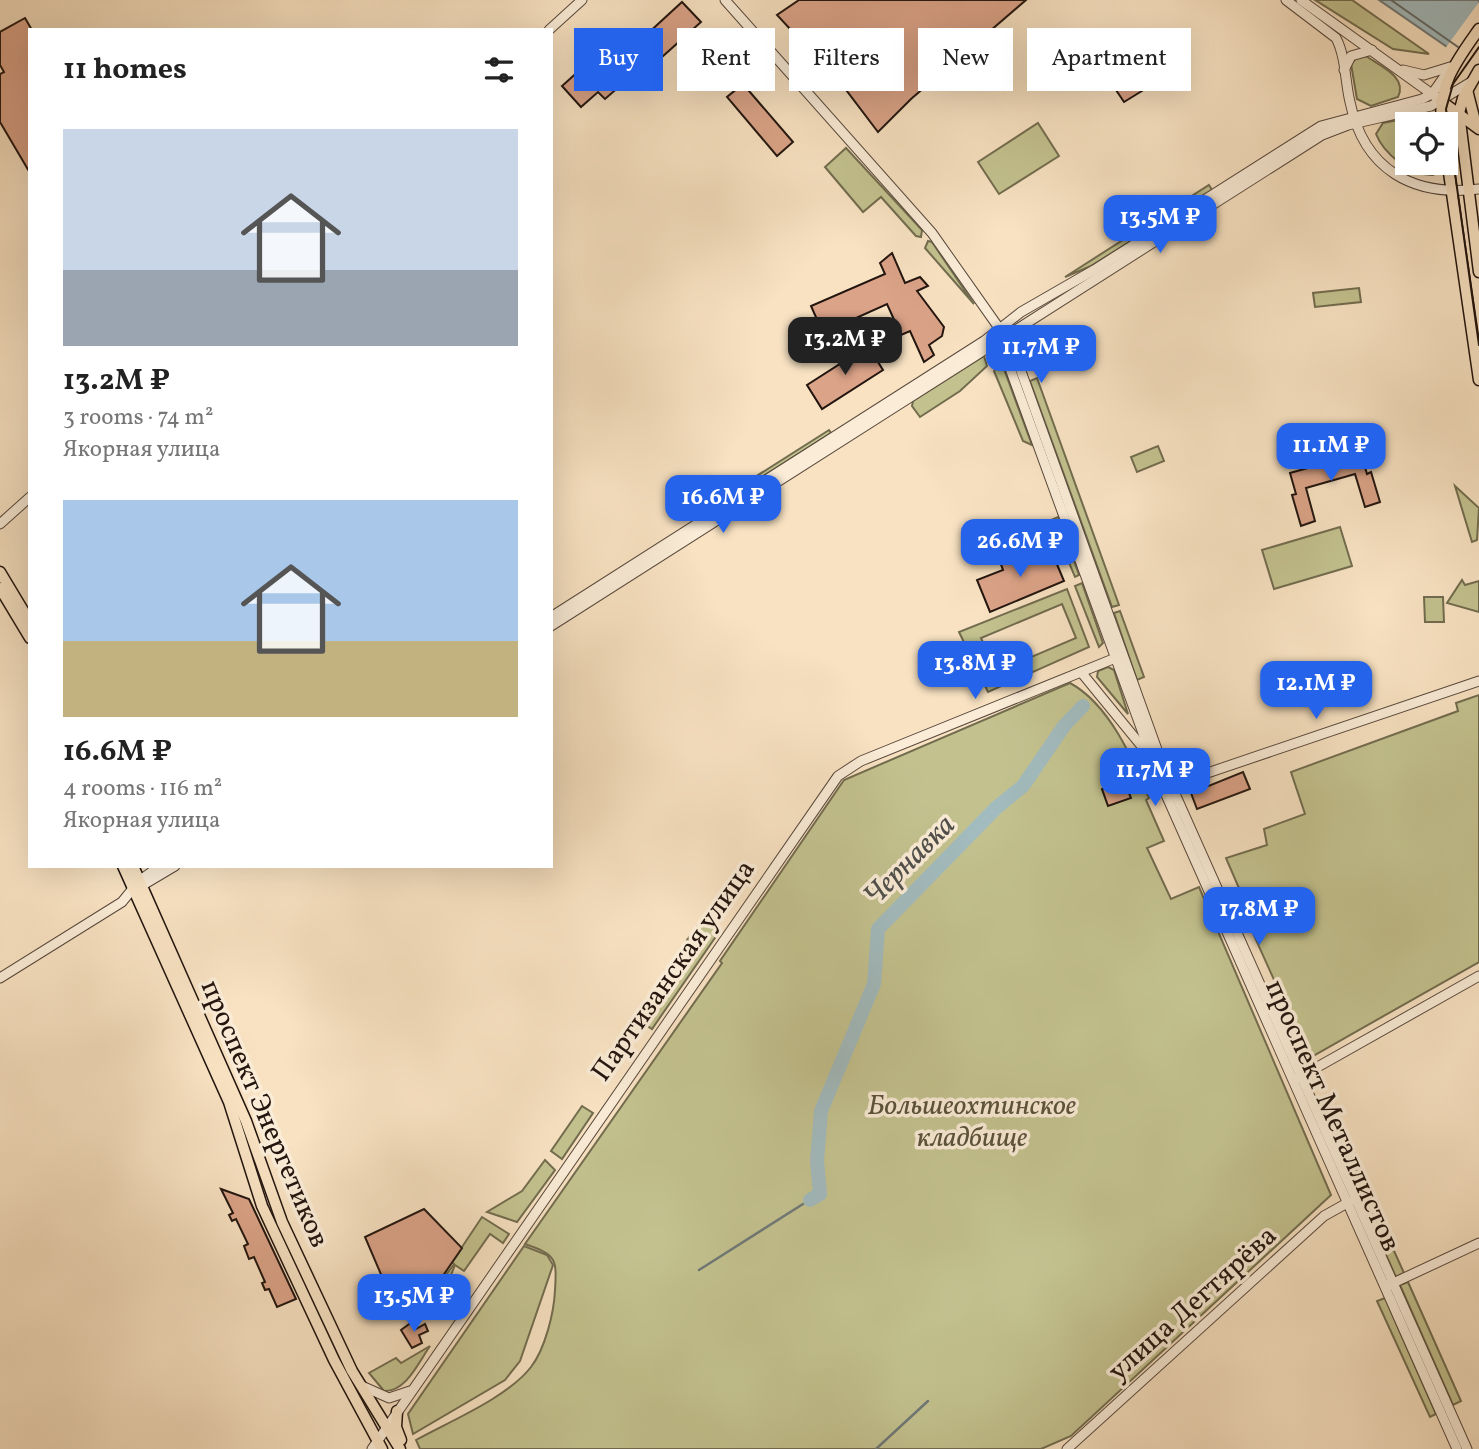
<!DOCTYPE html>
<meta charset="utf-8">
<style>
body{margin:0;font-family:Vollkorn,serif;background:#f6f6f6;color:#222;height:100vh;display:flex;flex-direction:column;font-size:26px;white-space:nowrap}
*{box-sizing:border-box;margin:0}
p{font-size:23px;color:#767676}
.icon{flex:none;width:38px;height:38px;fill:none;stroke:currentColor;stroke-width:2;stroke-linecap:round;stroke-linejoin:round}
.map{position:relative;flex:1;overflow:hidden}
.panel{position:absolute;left:28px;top:28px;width:525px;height:840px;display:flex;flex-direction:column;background:#fff;border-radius:0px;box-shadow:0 7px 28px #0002}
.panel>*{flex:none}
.banner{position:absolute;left:574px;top:28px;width:665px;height:63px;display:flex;gap:14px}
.fabs{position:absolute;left:1395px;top:112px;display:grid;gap:14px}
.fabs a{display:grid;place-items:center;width:63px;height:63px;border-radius:0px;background:#fff;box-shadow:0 7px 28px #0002;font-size:35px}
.price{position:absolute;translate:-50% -60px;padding:0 16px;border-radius:14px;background:#2563eb;color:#fff;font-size:23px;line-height:46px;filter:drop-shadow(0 2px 4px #0008)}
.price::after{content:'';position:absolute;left:50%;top:42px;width:21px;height:16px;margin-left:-10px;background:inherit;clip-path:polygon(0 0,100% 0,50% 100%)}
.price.current{background:#222;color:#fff}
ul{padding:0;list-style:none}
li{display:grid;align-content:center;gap:14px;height:371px;padding:0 35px}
li span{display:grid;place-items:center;height:217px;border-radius:0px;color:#555}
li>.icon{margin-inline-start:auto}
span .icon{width:126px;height:126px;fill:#fffc;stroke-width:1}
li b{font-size:30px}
h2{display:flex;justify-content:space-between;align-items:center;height:84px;padding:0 35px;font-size:30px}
.tag{padding:0 24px;border-radius:0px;background:#fff;box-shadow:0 7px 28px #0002;font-size:24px;line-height:63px}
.tag.current{background:#2563eb;color:#fff}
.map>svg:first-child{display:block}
.green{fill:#c3c28f;stroke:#726c4f;stroke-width:2;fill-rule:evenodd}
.water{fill:#a2bbbe;stroke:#6f7978;stroke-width:2}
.pier{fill:#f8e2c2}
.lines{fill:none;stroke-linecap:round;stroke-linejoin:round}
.shore{stroke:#626866;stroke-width:2}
.stream{stroke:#6f7978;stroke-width:2.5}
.river{stroke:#a2bbbe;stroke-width:14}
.building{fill:#dba388;stroke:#22150f;stroke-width:2}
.minor-casing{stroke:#58483c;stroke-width:11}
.major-casing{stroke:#22150f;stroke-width:13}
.minor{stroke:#faecd7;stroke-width:9}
.major{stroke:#f8e2c2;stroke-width:10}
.tram{stroke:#22150f;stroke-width:2}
.labels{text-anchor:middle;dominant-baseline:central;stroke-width:7;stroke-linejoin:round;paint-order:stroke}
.street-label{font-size:28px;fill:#22150f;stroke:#faecd7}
.park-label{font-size:28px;font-style:italic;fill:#5a523c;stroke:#faecd7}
.water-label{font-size:30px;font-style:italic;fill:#4f4f4c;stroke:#faecd7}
</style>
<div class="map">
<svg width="1479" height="1449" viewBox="0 0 1479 1449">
<rect width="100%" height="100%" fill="#f8e2c2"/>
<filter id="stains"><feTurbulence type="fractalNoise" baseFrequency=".00286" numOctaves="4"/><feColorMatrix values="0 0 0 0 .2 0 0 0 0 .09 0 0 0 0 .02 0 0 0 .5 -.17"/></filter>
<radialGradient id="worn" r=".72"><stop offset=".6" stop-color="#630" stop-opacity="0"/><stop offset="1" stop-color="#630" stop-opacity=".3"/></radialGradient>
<g class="green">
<polygon points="1315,0 1352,0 1429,54 1393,49"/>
<path d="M1366,56C1380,66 1408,77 1398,97L1371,106L1357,99L1351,64L1357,57Z"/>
<path d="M1423,115L1435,124H1407V163H1442L1441,169L1433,175C1411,176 1384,154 1376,134L1383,123Z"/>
<polygon points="1038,123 1059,156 999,194 978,162"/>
<polygon points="846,148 922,230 921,237 916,236 881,197 863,212 825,167"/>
<polygon points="1209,185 1212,190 1091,266 1065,277"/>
<polygon points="928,241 932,242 974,304 925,248"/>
<polygon points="1359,288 1361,302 1315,307 1313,293"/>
<polygon points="984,356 987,366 960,391 920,417 912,406 913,401"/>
<polygon points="1001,361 1032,445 1023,441 994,371"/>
<polygon points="1037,378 1119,605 1112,607 1030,381"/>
<polygon points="829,430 831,433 724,501 722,498"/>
<polygon points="1158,446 1164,461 1137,472 1131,457"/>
<polygon points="1455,486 1479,508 1477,540 1472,542"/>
<polygon points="1058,517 1079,575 1075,577 1051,520"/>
<polygon points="1340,527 1352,566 1274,589 1262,550"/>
<polygon points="1462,580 1465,585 1479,581 1479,612 1447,603"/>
<polygon points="1082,583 1103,643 1099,647 1075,586"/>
<path d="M1067,589L1089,647L988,692L959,632ZM1062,604L1076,638L996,672L981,638Z"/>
<polygon points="1424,597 1443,597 1444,622 1425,622"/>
<polygon points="1120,611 1144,677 1137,680 1114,613"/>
<polygon points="1108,667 1114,670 1128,714 1097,677 1098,671"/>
<path d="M1070,683C1109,704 1133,759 1149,798L1146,800L1164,841L1147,848L1171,899L1199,887L1331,1195L1071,1436L1041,1449H420L416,1440C450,1421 507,1398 531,1367C545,1349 554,1313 555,1290C557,1258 556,1255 525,1244L722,963L720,961L844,780Z"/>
<polygon points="1479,695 1479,962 1313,1056 1307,1053 1252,931 1254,923 1226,858 1267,845 1264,829 1305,814 1291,772 1458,711 1456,703"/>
<polygon points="702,920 719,932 652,1029 637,1019 682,960 688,964 698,949 687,940"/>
<polygon points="582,1106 593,1113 562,1159 551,1151"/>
<polygon points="545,1160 555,1170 517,1222 487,1212 522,1191"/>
<polygon points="1357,1169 1404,1273 1396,1277 1350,1175"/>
<polygon points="482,1217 509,1234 503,1243 490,1234 464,1271 455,1265 447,1285 461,1299 448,1317 427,1314 424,1305 454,1264 452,1262"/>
<polygon points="524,1246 547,1255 553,1265 520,1361 505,1380 413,1434 408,1414"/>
<polygon points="1408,1282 1461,1401 1453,1405 1400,1285"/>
<polygon points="1385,1298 1436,1414 1430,1417 1377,1301"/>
<path d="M430,1346C418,1363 406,1392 384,1391L369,1373L396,1358L401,1363Z"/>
</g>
<polygon class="water" points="1379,0 1479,0 1479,69"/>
<polygon class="pier" points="1479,2 1479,72 1444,50"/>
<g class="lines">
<polyline class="shore" points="1391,0 1458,47"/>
<g class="stream">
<polyline points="699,1270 803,1204"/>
<polyline points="876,1449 928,1401"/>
</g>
<polyline class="river" points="810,1200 820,1194 817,1161 821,1111 874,984 878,929 996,808 1023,786 1064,726 1083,706"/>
</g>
<g class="building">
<polygon points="799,0 1026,0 911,99 878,132 843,86 777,15"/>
<polygon points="682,2 701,22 632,84 628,79 605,99 598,92 581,107 562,86 621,33 633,47"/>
<polygon points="25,18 32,30 30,173 0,122 0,74 4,72 0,65 0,32"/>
<polygon points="1126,49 1150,86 1124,102 1100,66"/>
<polygon points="743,84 793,142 777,156 727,97"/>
<polygon points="892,253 905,283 920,277 928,286 917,291 944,327 942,336 929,345 934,355 924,362 910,331 901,335 887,304 823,333 811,306 885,274 880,263"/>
<polygon points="868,346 883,370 822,409 807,385"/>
<polygon points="1361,453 1367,474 1371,472 1380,502 1365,507 1355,474 1306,488 1315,521 1301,526 1292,495 1296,494 1290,473"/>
<polygon points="1051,550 1064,581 990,612 977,580 1003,570 999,559 1018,551 1023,562"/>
<polygon points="1243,772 1250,789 1197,809 1191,793"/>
<polygon points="1124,781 1131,798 1108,806 1102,789"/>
<polygon points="221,1189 249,1199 296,1299 277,1307 269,1289 265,1290 262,1283 265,1282 254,1257 249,1259 244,1246 248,1244 236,1219 232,1221 229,1215 233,1213"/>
<polygon points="424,1209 462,1248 425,1302 398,1314 365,1237"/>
<polygon points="412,1322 416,1329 425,1324 428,1331 419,1335 422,1343 412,1348 401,1330"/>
</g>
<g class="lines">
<g class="minor-casing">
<g id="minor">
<polyline points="725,0 932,233 999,328 1017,360 1164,769 1467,1449"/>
<path d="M1286,0L1336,38C1346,57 1345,82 1350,102C1364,170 1413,197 1479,189"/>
<polyline points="1301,0 1436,97"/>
<polyline points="549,30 582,0"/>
<polyline points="1344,70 1351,56 1372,50"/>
<polyline points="1403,70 1424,75 1450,67"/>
<polyline points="999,328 997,342 1008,363 1163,788 1457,1449"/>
<polyline points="0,524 30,497"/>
<polyline points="551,617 984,341 1021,312 1094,270 1321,126 1422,99 1432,94 1449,70"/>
<polyline points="551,626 1322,135 1348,125 1431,106 1471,82"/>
<polyline points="1081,672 1144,749"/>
<polyline points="1166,787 1479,681"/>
<polyline points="138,888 175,866"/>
<polyline points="0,978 122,902 139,881 160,866"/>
<polyline points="1298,1078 1479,976"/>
<polyline points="1389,1285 1479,1243"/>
<polyline points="362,1386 389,1398 410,1391"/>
<polyline points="372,1449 838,776 861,761 1118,657"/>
<polyline points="1067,1449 1324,1216 1349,1202"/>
</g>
</g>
<g class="major-casing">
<g id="major">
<polyline points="1479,70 1463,98 1459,113 1479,272"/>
<polyline points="1467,90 1476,125"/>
<polyline points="1441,101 1479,129"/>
<path d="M1442,124C1437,85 1458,59 1479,29"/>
<polyline points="1446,152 1479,380"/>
<polyline points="0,572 30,622"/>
<polyline points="0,588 30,638"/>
<polyline points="123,866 229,1102 262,1206 334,1360 382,1449"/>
<polyline points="133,866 246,1121 282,1222 352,1371 400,1449"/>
<polyline points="397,1411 396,1427 401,1440"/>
</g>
</g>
<use href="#minor" class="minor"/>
<use href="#major" class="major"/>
<polyline class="tram" points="1479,47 1453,84 1446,109 1479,345"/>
</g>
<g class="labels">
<g class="street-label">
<text transform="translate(674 971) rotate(-55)">Партизанская улица</text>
<text transform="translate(264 1114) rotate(67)">проспект Энергетиков</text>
<text transform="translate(1332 1116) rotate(66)">проспект Металлистов</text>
<text transform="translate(1193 1304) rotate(-42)">улица Дегтярёва</text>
</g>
<g class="park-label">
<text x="972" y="1106">Большеохтинское<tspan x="972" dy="32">кладбище</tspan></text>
</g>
<g class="water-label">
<text transform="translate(910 861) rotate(-45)">Чернавка</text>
</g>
</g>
<rect width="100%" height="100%" filter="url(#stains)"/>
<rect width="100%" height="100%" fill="url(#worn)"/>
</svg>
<div class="fabs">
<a><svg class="icon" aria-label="locate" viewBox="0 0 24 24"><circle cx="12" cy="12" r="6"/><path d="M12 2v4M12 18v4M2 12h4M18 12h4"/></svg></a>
</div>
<b class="price" style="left:1160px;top:255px">13.5M ₽</b>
<b class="price current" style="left:845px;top:377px">13.2M ₽</b>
<b class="price" style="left:1041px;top:385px">11.7M ₽</b>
<b class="price" style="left:1331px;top:483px">11.1M ₽</b>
<b class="price" style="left:723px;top:535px">16.6M ₽</b>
<b class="price" style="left:1020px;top:579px">26.6M ₽</b>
<b class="price" style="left:975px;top:701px">13.8M ₽</b>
<b class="price" style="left:1316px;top:721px">12.1M ₽</b>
<b class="price" style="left:1155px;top:808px">11.7M ₽</b>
<b class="price" style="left:1259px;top:947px">17.8M ₽</b>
<b class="price" style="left:414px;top:1334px">13.5M ₽</b>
<div class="banner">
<a class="tag current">Buy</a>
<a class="tag">Rent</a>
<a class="tag">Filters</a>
<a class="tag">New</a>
<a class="tag">Apartment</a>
</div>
<section class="panel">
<h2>11 homes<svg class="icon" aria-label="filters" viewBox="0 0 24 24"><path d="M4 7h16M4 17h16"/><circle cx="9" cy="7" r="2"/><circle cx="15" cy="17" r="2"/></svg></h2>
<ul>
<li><span style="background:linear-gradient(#c9d6e8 65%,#9aa5b1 0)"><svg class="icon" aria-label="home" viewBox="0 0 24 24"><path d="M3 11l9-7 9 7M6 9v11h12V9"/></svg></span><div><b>13.2M ₽</b><p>3 rooms · 74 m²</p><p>Якорная улица</p></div></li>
<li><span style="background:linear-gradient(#a9c7e8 65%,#c2b280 0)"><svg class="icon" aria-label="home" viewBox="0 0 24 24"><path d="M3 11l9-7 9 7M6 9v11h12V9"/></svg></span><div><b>16.6M ₽</b><p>4 rooms · 116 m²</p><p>Якорная улица</p></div></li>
</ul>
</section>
</div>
